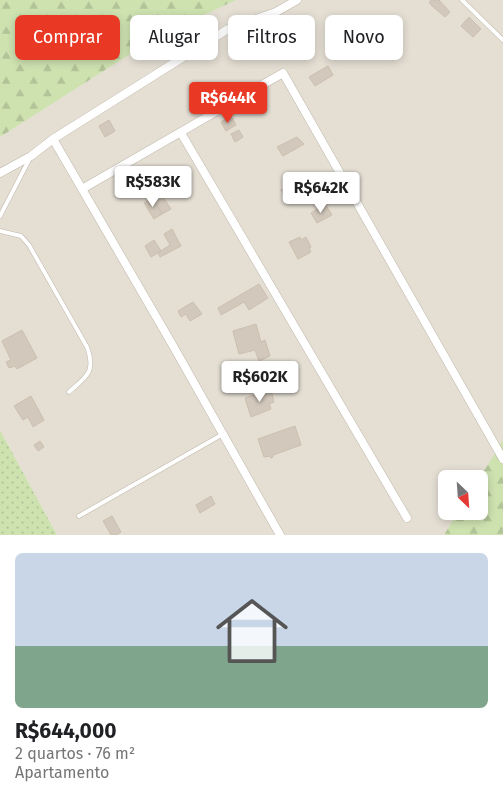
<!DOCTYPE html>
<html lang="pt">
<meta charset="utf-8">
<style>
body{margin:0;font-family:"Fira Sans",sans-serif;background:#f2f2f2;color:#202124;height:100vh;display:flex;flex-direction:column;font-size:19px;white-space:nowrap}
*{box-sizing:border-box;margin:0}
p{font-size:16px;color:#757577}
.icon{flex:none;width:28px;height:28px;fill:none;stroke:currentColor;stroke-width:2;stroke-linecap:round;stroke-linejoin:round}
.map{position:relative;height:535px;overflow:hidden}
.details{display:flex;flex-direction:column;background:#fff;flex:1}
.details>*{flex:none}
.top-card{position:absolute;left:15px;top:15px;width:474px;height:45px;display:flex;gap:10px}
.needle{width:32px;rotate:155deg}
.controls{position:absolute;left:438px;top:470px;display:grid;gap:10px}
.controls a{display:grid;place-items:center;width:50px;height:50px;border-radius:8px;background:#fff;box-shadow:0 2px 8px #0003;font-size:25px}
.price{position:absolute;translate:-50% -42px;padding:0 11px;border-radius:5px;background:#fff;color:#222;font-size:16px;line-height:32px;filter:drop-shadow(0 1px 2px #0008)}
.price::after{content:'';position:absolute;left:50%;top:30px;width:15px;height:11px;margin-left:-8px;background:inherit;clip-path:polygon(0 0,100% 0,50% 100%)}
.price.selected{background:#e93824;color:#fff}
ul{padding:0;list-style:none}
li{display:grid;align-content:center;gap:10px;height:265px;padding:0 15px}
li span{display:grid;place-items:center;height:155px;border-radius:8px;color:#555}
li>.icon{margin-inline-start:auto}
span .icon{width:90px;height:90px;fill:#fffc;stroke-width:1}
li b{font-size:21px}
.tag{padding:0 18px;border-radius:8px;background:#fff;box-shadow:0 2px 8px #0003;font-size:18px;line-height:45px}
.tag.selected{background:#e93824;color:#fff}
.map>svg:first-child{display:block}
.residential{fill:#e4ded3}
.grass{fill:url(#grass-dots)}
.forest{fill:url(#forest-firs)}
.building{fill:#d2c8bb;stroke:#ccbfaf}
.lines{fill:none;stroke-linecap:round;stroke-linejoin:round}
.lane-casing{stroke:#beb7ab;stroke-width:5}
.street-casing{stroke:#beb7ab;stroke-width:9}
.lane{stroke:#fff;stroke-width:4}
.street{stroke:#fff;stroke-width:8}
</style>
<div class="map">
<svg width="503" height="535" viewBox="0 0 503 535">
<defs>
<pattern id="grass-dots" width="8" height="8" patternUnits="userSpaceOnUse" patternTransform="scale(1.25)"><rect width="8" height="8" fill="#cee2b0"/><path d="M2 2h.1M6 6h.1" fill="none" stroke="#b2c398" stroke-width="1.8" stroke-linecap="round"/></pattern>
<pattern id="forest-firs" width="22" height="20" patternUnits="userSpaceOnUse" patternTransform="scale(1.25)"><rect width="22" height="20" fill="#cee2b0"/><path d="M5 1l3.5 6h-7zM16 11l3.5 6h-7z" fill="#b2c398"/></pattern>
</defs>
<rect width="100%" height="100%" fill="#f1ede5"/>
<polygon class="residential" points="236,0 503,0 503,440 479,479 446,479 446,511 458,511 444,535 57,535 0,430 0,137 157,37"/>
<polygon class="grass" points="0,430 57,535 0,535"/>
<g class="forest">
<polygon points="0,0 236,0 157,37 0,137"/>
<polygon points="503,440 503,535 444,535 458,511 479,511 479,479"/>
</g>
<g class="building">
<polygon points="432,0 439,0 450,12 445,17 431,5 429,2"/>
<polygon points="469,17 481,29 473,37 461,26"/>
<polygon points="328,66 333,75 315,86 309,77"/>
<polygon points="231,116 236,125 226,131 221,122"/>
<polygon points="109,120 115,131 105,137 99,126"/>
<polygon points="239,130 243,137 235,142 231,134"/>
<polygon points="297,137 304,144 283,156 277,147"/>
<polygon points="286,187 294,200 288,203 281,190"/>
<polygon points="161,194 171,209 162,214 153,198"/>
<polygon points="153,198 162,214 154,219 144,203"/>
<polygon points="325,204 332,215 317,223 311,213"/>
<polygon points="172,229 181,246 160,257 158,253 170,245 164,234"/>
<polygon points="300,237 301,240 306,237 311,247 309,248 311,252 298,259 289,242"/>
<polygon points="154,240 161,251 151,257 145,246"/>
<polygon points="259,284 268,298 249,310 244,302 221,315 218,308"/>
<polygon points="193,302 202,314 190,321 186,314 181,317 178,311"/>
<polygon points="256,324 261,342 265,340 270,356 259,361 255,350 239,354 233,331"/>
<polygon points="22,330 37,358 17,369 15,366 9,368 6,362 11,360 2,341"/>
<polygon points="271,389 274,402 269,404 271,409 251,417 245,398"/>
<polygon points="31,396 44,420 33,427 28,417 23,420 14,406"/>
<polygon points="295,426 301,445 273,455 273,457 271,458 270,456 264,457 258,439"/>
<polygon points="40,441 44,447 38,451 34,445"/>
<polygon points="211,496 215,504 200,513 196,505"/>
<polygon points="112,516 121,532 116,535 111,535 103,521"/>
</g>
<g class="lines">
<g class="lane-casing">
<g id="lane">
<polyline points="462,0 503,40"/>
<polyline points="0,216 30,158"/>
<path d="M0,231L21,236L29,245L87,347C96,372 87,376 69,392"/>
<polyline points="79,516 223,434"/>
</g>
</g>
<g class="street-casing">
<g id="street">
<polyline points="181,133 407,518"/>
<polyline points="53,139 172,344 280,535"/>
<polyline points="0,173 31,156 53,139 228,29 276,12 297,0"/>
<polyline points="82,189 283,73 503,459"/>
</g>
</g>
<use href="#lane" class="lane"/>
<use href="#street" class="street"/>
</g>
</svg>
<div class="controls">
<a><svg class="needle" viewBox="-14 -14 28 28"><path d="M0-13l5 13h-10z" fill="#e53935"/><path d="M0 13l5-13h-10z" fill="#757577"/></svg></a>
</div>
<b class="price selected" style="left:228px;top:124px">R$644K</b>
<b class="price" style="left:153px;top:208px">R$583K</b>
<b class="price" style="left:321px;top:214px">R$642K</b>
<b class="price" style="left:260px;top:403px">R$602K</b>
<div class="top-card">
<a class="tag selected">Comprar</a>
<a class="tag">Alugar</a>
<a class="tag">Filtros</a>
<a class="tag">Novo</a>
</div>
</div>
<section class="details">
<ul>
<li><span style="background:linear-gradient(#c9d6e8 60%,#7fa58c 0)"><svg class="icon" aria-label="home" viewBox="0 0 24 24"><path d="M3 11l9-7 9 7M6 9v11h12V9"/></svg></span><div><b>R$644,000</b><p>2 quartos · 76 m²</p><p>Apartamento</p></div></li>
</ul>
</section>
